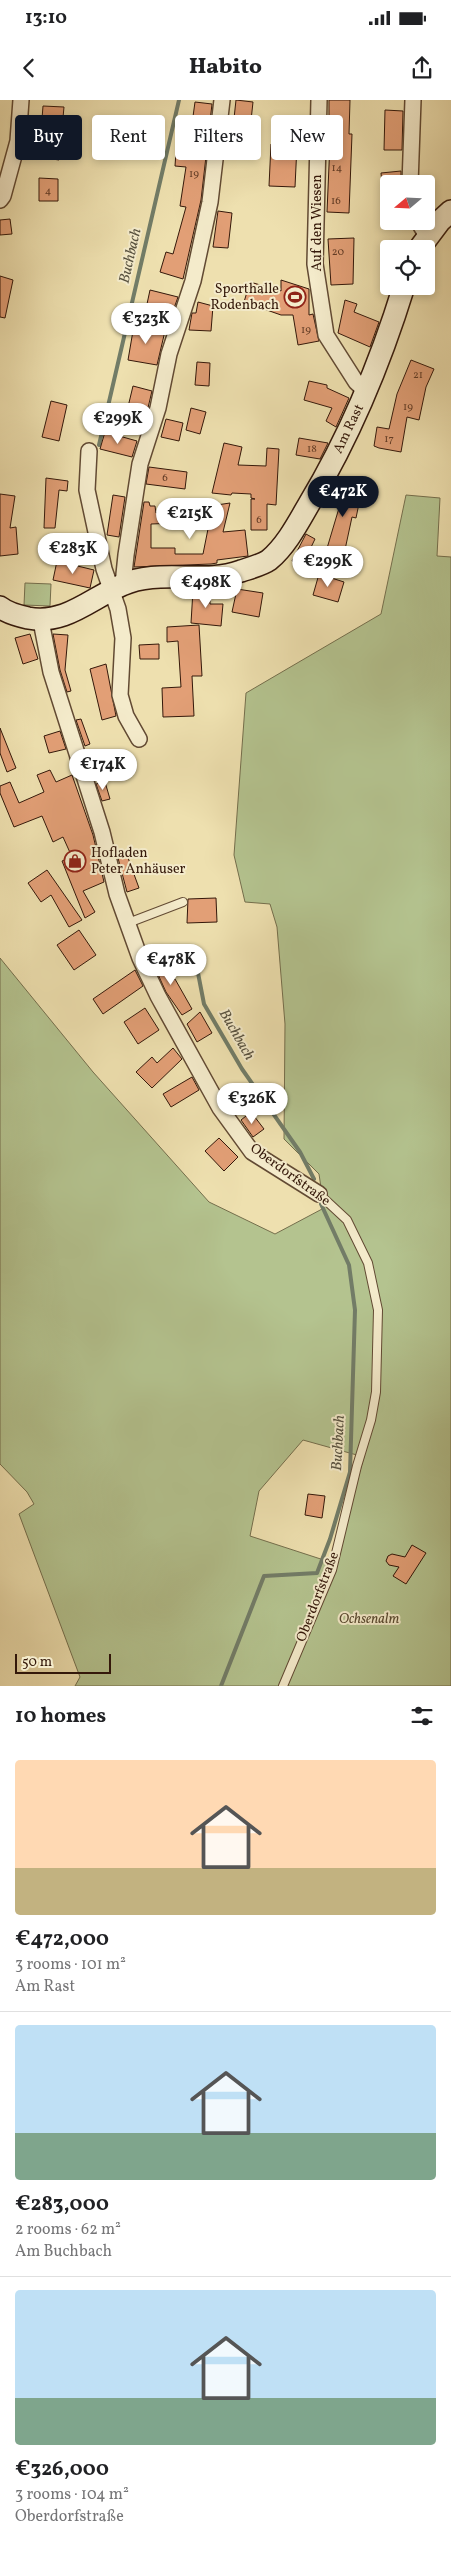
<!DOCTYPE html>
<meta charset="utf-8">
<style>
body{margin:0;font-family:Vollkorn,serif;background:#f6f6f6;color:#202124;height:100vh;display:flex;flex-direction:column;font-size:19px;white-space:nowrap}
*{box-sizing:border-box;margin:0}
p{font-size:16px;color:#757577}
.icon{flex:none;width:28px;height:28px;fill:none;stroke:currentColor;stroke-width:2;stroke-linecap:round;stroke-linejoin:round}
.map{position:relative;height:1586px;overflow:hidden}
.side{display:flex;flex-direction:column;background:#fff;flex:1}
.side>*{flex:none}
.guide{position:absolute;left:15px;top:15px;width:421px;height:45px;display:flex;gap:10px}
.needle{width:32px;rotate:251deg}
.fabs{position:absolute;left:380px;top:75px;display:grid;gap:10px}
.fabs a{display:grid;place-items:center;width:55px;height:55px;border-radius:5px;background:#fff;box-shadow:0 2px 8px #0003;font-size:25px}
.scale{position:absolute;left:15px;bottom:12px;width:96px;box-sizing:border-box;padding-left:5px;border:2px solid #34180a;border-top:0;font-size:14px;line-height:18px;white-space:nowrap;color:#34180a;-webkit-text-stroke:4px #f4ebcb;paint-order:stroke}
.price{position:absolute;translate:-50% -42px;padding:0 11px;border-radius:18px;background:#fff;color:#222;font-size:16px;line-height:32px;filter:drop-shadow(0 1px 2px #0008)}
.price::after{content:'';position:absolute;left:50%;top:30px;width:15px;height:11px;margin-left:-8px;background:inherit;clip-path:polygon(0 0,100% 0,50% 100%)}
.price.on{background:#111827;color:#fff}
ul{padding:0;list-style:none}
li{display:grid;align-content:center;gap:10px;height:265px;padding:0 15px}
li+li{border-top:1px solid #e0e0e0}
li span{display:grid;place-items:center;height:155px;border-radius:5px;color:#555}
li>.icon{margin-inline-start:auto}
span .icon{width:90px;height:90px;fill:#fffc;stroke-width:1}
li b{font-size:21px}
h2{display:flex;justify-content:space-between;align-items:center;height:60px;padding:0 15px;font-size:21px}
.chip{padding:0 18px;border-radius:5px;background:#fff;box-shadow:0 2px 8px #0003;font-size:18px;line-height:45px}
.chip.on{background:#111827;color:#fff}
.status{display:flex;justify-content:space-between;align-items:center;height:35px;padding:0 25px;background:#fff;direction:ltr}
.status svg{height:14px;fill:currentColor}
header{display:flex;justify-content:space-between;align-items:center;height:65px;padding:0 15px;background:#fff;font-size:22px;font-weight:800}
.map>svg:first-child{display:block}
.green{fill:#b4c38f;stroke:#746e4c;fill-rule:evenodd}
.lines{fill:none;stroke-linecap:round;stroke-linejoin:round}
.stream{stroke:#727c67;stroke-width:4}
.building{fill:#e29f76;stroke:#34180a}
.lane-casing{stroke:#624a33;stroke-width:10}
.street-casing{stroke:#624a33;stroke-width:18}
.secondary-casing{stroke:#34180a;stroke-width:24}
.lane{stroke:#f4ebcb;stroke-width:8}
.street{stroke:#f4ebcb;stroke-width:15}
.secondary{stroke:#f4ebcb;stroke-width:21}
.labels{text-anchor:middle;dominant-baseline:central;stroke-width:4;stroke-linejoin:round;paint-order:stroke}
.number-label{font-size:11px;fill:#603a25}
.street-label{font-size:14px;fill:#34180a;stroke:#f4ebcb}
.poi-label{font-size:14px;fill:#34180a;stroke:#f4ebcb;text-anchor:end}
.park-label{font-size:14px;font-style:italic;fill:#5a4b32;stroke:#f4ebcb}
.water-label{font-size:15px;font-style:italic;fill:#585240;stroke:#f4ebcb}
</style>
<div class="status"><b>13:10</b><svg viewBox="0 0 49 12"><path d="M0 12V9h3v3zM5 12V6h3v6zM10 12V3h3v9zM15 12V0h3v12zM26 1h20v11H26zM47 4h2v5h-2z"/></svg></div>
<header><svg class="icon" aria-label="back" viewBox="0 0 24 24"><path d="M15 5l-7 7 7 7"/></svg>Habito<svg class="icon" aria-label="share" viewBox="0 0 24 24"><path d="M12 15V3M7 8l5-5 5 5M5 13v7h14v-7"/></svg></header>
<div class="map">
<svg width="451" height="1586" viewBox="0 0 451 1586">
<rect width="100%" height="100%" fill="#eee0af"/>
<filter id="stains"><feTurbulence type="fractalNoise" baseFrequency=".004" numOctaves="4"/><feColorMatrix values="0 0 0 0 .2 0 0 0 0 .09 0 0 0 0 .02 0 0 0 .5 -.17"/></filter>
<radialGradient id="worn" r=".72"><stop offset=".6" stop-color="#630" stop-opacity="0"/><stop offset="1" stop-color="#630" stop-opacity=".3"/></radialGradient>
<g class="green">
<path d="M406,395L440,398L437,456L451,457V1586H75L80,1577L19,1414L34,1404L27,1392L0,1364V858L93,972L209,1102L275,1134L324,1108L319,1074L284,1039L285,924L277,827L270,804L245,802L234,755L246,593L381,514ZM303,1340L364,1357L333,1463L250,1436L259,1391Z"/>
<polygon points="25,483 51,484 50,506 24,505"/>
</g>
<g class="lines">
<g class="stream">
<polyline points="99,345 179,0"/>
<polyline points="198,873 204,904 242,969 300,1052 314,1079"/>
<polyline points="221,1586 264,1476 317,1473 330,1439 350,1372 355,1210 349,1165 321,1104"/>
</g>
</g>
<g class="building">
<polygon points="236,0 253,2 249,39 232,37"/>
<polygon points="329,0 350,0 349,34 352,34 349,113 327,112 331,19 329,19"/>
<polygon points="195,2 212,4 201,100 183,179 160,172 166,152 173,154 186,107 180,106 186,67 175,66 176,52 188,53"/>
<polygon points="43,6 64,7 59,60 39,57"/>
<polygon points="385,10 403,11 402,50 384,50"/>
<polygon points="271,44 297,45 295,87 269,86"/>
<polygon points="401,71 401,84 382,84 381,73"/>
<polygon points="39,78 58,79 58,101 39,101"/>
<polygon points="218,111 232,113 228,148 213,147"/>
<polygon points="10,119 12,134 0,135 0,120"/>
<polygon points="354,138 353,184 331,185 328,139"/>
<polygon points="0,176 13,180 5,218 0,217"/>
<polygon points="281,180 309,189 309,215 313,214 319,241 298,245 293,215 281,215 244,202 250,182 281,191"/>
<polygon points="150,190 178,197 173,211 147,204"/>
<polygon points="345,200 357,204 354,212 379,222 370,247 338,233"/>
<polygon points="198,202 213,206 211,231 189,230 192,213 196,213"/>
<polygon points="134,225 165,231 157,265 128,260"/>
<polygon points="411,260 434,269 426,287 419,320 407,317 401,352 379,348 374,346 377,327 389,329 397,294"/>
<polygon points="197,262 210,263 209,286 195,285"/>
<polygon points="309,281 327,285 327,288 349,298 336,327 326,321 332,308 304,300"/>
<polygon points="133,286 152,291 146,316 127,311"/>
<polygon points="51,301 67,305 59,341 42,337"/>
<polygon points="191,308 206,312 200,334 186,330"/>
<polygon points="166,319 183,323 179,341 161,337"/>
<polygon points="105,332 137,341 132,357 100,349"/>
<polygon points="299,338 328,343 320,359 296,355"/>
<polygon points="224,343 242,347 238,365 266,366 267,348 279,349 276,405 267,404 267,430 251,430 251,399 255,399 251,398 251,394 232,393 231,395 212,393"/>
<polygon points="149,367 187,372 185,389 146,384"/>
<polygon points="46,378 68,381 67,391 59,390 55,428 44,428"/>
<polygon points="335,384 362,389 356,418 352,417 343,459 325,455 339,408 331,405"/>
<polygon points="0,394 15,396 10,428 16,427 18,454 0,456"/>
<polygon points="113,395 125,397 119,437 107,435"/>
<polygon points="144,402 149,402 150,406 155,406 156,413 178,410 177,423 151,424 151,448 175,448 175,454 203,454 208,429 204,428 210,406 230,403 223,432 245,430 248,456 217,460 217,463 211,464 134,467"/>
<polygon points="306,434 315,439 302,466 292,461"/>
<polygon points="57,461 94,470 90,488 53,480"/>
<polygon points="319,474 344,482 338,502 313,495"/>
<polygon points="210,489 210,504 223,504 221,526 191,523 193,490"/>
<polygon points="237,489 263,493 259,517 232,512"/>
<polygon points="199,525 202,576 192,576 194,616 163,617 162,588 181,587 178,541 167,542 167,527"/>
<polygon points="30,534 38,559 23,564 15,538"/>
<polygon points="53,534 68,535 65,570 71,591 67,592 60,570"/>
<polygon points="159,544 159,559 140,559 139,545"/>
<polygon points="106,564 116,616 102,620 90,569"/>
<polygon points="81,619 90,644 85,646 76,620"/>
<polygon points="0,628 16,668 7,672 0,653"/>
<polygon points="60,631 66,649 49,653 44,636"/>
<polygon points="50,670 56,682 72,675 93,735 104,782 83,791 95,812 85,818 62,761 72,757 63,737 53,742 42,716 14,727 0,693 0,686 10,682 19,703 44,692 37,675"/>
<polygon points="105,682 110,699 102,701 96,684"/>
<polygon points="127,755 139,788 127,792 118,758"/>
<polygon points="47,770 82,820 69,827 51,795 41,802 28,783"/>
<polygon points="216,798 217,822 187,823 188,799"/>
<polygon points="79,830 96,855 74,870 57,845"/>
<polygon points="160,855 172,880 175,879 192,909 182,915 166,892 151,859"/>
<polygon points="135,870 143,886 103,914 93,899"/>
<polygon points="145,908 159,930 138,944 124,922"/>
<polygon points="200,912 212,933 197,942 187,924"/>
<polygon points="173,948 182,959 152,988 136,972 152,957 157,963"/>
<polygon points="192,977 199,990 171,1007 163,994"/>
<polygon points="251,1012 264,1029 253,1037 241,1020"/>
<polygon points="219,1038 238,1057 224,1071 205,1051"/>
<polygon points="308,1394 325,1396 322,1418 305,1415"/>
<polygon points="412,1445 426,1453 406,1484 393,1476 399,1467 389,1465 386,1461 388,1456 392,1454 405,1457"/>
</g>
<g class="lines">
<g class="lane-casing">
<g id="lane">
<polyline points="128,823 183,802"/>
<polyline points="283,1586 332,1470 357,1366 371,1320 376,1292 378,1210 368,1163 347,1120 319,1094"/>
</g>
</g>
<g class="street-casing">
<g id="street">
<polyline points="319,0 315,164 326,235 356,282 367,292"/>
<polyline points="410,84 413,0"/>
<polyline points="0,100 3,96 18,41 21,0"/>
<polyline points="418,121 427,136"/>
<polyline points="89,351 87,390 104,469 118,509 123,538 120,595 126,616 139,639"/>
<polyline points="123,484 126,455 140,364 158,308 169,254 193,181 210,102 222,0"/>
<polyline points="41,521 51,572 102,732 117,794 140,858 158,896 220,1008 252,1052 319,1094"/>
</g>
</g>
<g class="secondary-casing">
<g id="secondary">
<polyline points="419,149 440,121 451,111"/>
<path d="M0,507C7,513 19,516 28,518C65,525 90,499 122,485C158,468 203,485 241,471C250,468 262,465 269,460C286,446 298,423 309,404C351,334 380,264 404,186"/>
</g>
</g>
<use href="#lane" class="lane"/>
<use href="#street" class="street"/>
<use href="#secondary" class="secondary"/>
</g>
<defs>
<g id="stadium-ring" transform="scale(1.125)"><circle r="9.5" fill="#f4ebcb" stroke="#8f2418" stroke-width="1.5"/><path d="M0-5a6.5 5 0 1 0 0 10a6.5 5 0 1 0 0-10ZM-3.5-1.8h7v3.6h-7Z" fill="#8f2418"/></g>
<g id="shop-ring" transform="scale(1.125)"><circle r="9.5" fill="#f4ebcb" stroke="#8f2418" stroke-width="1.5"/><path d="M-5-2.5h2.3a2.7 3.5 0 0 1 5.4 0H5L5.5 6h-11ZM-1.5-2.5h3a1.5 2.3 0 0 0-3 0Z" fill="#8f2418"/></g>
</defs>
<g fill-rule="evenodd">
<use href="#stadium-ring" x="295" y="197"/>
<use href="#shop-ring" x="75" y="761"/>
</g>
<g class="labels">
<g class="number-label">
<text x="337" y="68">14</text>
<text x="194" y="74">19</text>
<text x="48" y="91">4</text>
<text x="336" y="101">16</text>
<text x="338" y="152">20</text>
<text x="306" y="230">19</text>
<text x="418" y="275">21</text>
<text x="408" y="307">19</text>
<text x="389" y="339">17</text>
<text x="312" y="349">18</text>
<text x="165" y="378">6</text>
<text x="259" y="420">6</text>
</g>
<g class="street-label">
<text transform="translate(317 123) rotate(-90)">Auf den Wiesen</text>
<text transform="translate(349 329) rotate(-64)">Am Rast</text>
<text transform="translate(290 1075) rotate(36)">Oberdorfstraße</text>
<text transform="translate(318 1497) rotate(-69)">Oberdorfstraße</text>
</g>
<g class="poi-label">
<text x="279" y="189">Sporthalle<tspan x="279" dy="16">Rodenbach</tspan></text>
<text x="91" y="753" text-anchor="start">Hofladen<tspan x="91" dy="16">Peter Anhäuser</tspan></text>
</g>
<g class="park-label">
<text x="369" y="1519">Ochsenalm</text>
</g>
<g class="water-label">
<text transform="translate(131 156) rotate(-77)">Buchbach</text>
<text transform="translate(236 935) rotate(60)">Buchbach</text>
<text transform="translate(339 1343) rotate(-87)">Buchbach</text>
</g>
</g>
<rect width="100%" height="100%" filter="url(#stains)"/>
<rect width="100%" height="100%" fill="url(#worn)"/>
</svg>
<div class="fabs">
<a><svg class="needle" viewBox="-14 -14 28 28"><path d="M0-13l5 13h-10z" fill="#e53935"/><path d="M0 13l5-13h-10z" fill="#757577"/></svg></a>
<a><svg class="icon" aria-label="locate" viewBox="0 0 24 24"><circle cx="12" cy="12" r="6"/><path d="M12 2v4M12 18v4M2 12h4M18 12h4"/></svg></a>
</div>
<div class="scale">50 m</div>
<b class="price" style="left:146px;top:245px">€323K</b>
<b class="price" style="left:118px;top:345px">€299K</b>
<b class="price on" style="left:343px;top:418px">€472K</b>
<b class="price" style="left:190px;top:440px">€215K</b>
<b class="price" style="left:73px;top:475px">€283K</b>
<b class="price" style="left:328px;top:488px">€299K</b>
<b class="price" style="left:206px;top:509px">€498K</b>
<b class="price" style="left:103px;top:691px">€174K</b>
<b class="price" style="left:171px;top:886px">€478K</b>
<b class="price" style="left:252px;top:1025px">€326K</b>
<div class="guide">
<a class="chip on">Buy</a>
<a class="chip">Rent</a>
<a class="chip">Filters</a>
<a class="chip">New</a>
</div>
</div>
<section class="side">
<h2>10 homes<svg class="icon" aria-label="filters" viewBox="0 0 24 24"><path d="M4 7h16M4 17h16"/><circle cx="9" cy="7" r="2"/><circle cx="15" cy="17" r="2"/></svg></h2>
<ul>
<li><span style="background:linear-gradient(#ffd9b3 70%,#c2b280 0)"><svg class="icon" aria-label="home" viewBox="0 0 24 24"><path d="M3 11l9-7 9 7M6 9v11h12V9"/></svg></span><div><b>€472,000</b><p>3 rooms · 101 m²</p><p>Am Rast</p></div></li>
<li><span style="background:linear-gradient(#bfe0f5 70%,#7fa58c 0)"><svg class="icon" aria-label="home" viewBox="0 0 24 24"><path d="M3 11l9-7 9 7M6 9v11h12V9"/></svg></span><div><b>€283,000</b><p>2 rooms · 62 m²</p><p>Am Buchbach</p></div></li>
<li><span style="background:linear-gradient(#bfe0f5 70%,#7fa58c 0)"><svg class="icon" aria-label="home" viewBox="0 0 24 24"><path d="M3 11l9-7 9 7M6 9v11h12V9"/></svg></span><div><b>€326,000</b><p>3 rooms · 104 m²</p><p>Oberdorfstraße</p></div></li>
</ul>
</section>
